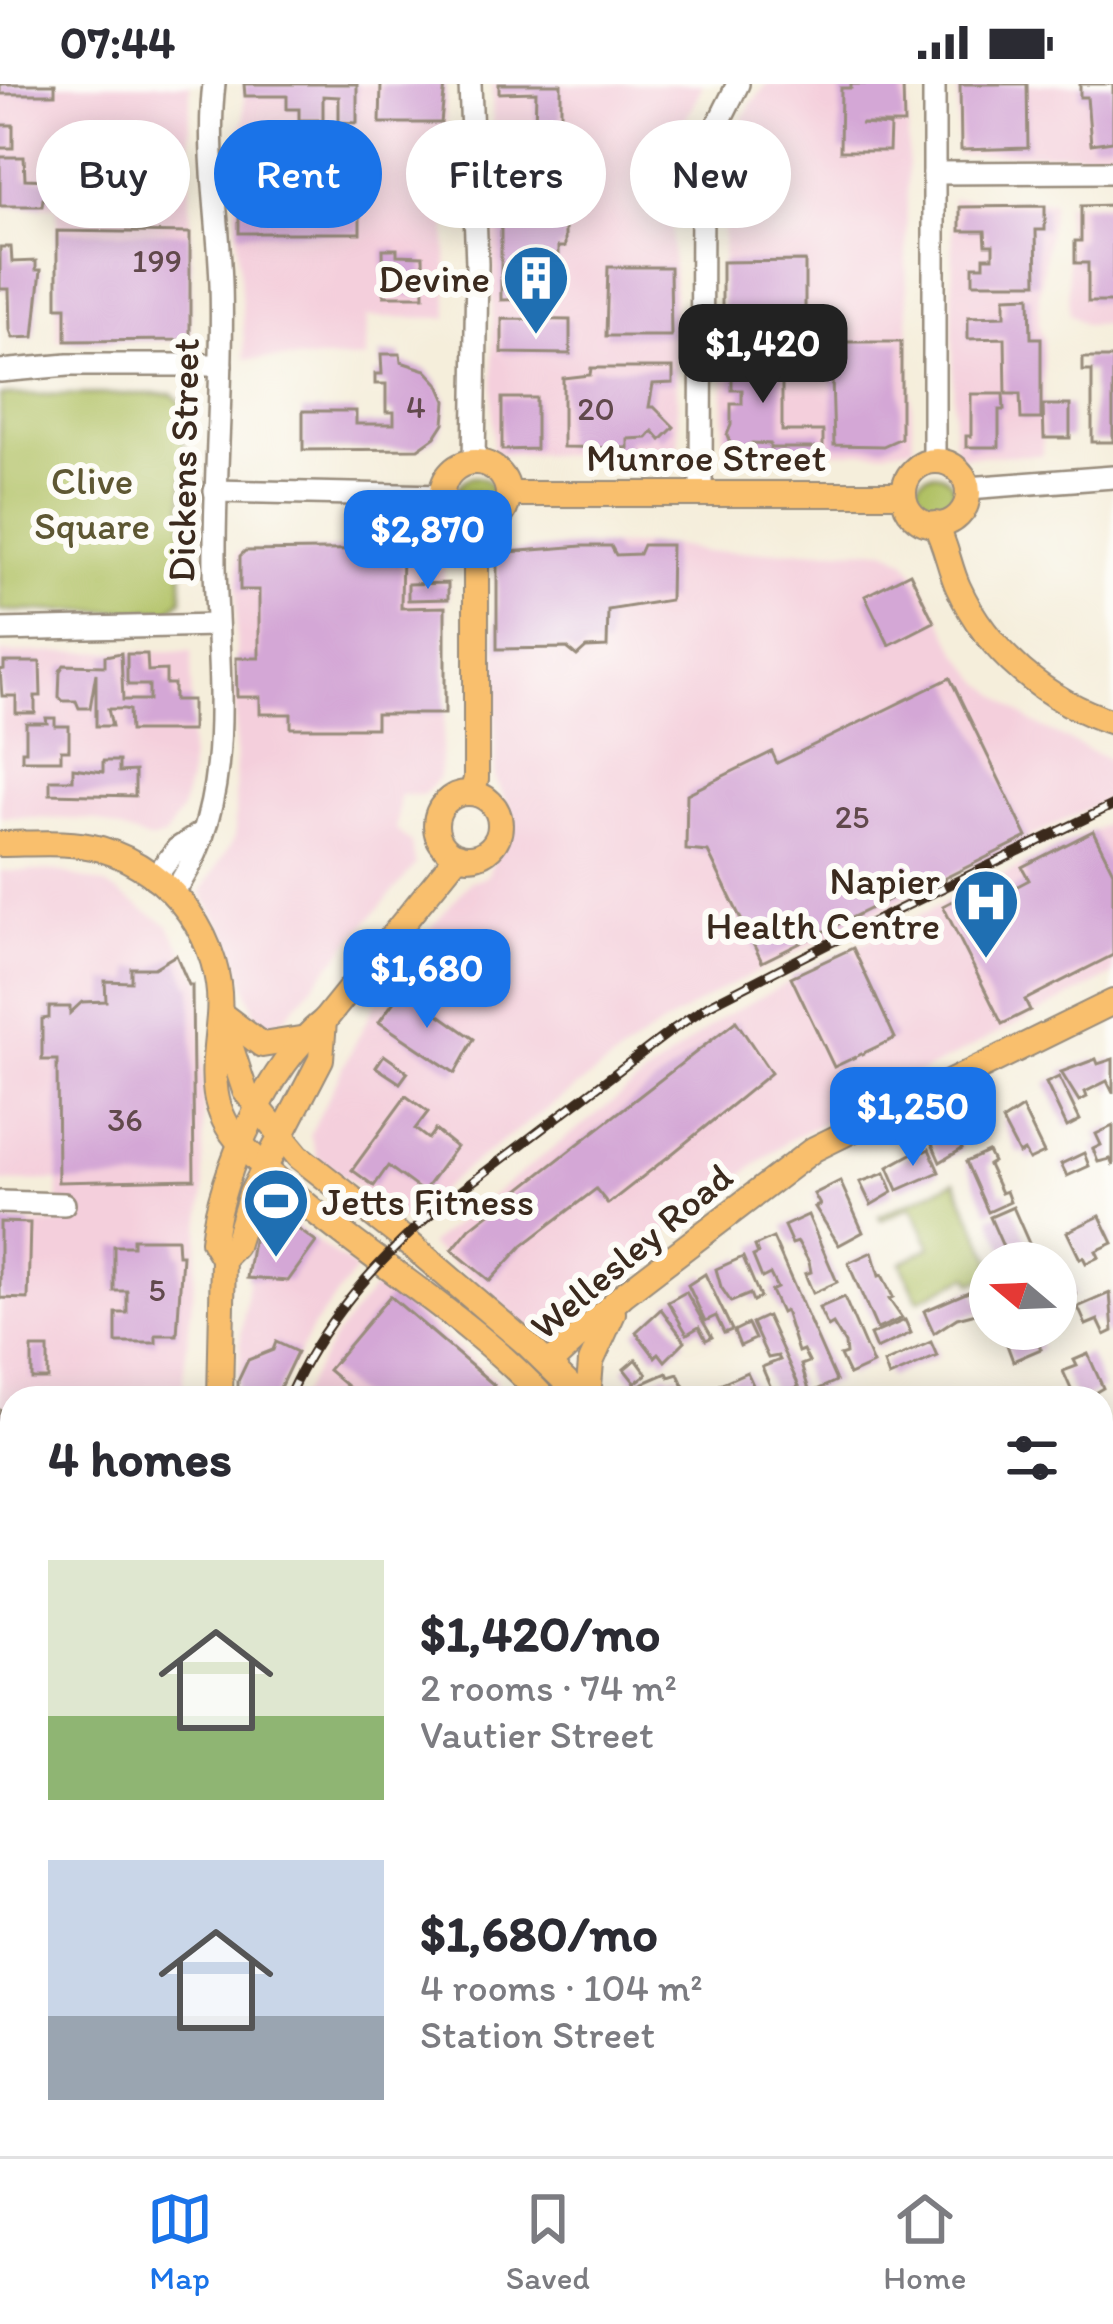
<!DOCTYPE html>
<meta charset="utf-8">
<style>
body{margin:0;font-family:Itim,sans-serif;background:#f7f7f7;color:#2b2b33;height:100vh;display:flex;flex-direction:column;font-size:45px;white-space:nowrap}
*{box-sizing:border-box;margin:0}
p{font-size:39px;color:#7c7c81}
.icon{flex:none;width:66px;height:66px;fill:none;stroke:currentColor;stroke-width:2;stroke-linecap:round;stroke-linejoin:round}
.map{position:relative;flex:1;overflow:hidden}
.panel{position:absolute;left:0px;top:1302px;width:1113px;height:771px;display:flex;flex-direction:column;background:#fff;border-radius:36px 36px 0 0;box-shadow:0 6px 30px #0003}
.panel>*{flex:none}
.banner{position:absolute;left:36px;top:36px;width:1041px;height:108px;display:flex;gap:24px}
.needle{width:78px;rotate:289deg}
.controls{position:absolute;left:969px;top:1158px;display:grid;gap:24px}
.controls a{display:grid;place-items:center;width:108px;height:108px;border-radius:50%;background:#fff;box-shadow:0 6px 30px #0003;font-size:60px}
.price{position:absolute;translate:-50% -102px;padding:0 27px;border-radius:24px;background:#1a73e8;color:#fff;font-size:39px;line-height:78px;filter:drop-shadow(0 3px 6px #0008)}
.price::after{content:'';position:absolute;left:50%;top:72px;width:36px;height:27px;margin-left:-18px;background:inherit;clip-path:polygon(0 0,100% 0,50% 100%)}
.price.selected{background:#222;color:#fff}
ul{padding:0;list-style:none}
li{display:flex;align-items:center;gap:36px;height:300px;padding:0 48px}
li span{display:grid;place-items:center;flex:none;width:336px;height:240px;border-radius:0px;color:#555}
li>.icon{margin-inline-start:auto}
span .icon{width:144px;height:144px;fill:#fffc;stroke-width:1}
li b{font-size:51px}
h2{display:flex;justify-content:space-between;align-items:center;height:144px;padding:0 48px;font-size:51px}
.tag{padding:0 42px;border-radius:54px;background:#fff;box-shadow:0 6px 30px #0003;font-size:42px;line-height:108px}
.tag.selected{background:#1a73e8;color:#fff}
.status{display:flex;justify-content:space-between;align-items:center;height:84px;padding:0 60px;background:#fff;direction:ltr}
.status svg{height:33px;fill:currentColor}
.menu{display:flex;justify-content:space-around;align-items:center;height:168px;border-top:3px solid #e1e1e2;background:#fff;font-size:33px;color:#7c7c81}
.menu a{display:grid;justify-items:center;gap:6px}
.menu .selected{color:#1a73e8}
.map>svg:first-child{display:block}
.built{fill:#f4cfdc}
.green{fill:#b0c164;stroke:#767641;stroke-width:3}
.building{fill:#d4a7d6}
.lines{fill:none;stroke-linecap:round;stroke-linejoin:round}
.minor-casing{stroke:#988c7c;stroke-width:26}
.major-casing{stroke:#988c7c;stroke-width:28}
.minor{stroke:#fff;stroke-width:21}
.major{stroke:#f9bf6d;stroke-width:24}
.rail-casing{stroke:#3b2a1e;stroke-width:10}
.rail{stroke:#fdfcf7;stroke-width:6;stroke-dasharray:18;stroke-linecap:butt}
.labels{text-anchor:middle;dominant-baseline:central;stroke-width:12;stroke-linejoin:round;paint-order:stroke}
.number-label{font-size:33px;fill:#61494c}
.poi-label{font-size:39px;fill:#3b2a1e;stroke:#fdfcf7;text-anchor:end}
.street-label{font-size:39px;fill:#3b2a1e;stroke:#fdfcf7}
.park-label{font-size:39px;fill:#5e5733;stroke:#fdfcf7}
</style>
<div class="status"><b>07:44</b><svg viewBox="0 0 49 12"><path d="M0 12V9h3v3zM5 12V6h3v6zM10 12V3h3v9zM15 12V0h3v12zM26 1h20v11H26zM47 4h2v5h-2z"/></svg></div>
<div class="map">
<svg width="1113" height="2072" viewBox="0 0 1113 2072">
<rect width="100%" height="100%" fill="#fdfcf7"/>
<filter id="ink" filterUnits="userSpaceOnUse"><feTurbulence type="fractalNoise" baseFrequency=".00833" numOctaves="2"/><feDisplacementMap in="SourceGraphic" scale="24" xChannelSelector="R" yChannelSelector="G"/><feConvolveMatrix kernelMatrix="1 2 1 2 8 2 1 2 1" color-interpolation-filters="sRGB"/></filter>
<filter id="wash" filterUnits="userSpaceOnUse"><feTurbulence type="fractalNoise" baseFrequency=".004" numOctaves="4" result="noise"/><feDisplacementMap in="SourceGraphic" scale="48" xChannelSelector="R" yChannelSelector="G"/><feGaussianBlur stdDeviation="2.7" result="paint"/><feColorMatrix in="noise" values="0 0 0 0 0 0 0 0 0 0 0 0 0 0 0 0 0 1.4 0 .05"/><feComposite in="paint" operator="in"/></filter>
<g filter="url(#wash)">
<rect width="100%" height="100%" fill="#f5eedb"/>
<g class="built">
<polygon points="0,0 190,0 190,250 184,256 57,257 57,123 0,122"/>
<polygon points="244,0 445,0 448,234 367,233 366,275 245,275 232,62 244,36"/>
<polygon points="492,0 703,0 685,37 671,112 679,371 493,370 493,129 568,129 568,96 493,96"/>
<polygon points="767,0 909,0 906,176 913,362 879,368 724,367 723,104 734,53 751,20"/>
<polygon points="958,0 1113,0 1113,69 957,71"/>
<polygon points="952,115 1053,117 1039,210 1039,242 1044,257 1042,371 954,372"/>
<polygon points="1065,119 1113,119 1113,240 1085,241 1069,230"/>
<polygon points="671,461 705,468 886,465 906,477 920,495 958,568 982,598 1033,639 1113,678 1113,712 719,907 656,945 465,1085 405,1137 317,1073 310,1050 387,895 471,797 487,792 513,732 495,696 497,469 582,462"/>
<polygon points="444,465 445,630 439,693 424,711 400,711 396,746 411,759 416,781 284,935 270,941 257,936 232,860 201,808 235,753 237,468"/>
<polygon points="192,567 189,697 180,729 164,753 148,756 95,736 0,733 0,569"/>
<polygon points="1113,737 1113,891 787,1057 541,1245 524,1243 490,1208 428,1161 721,934 853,864"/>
<polygon points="0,787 56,787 106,801 168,841 202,898 204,1110 183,1294 185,1314 12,1314 12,1683 0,1683 0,1139 59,1140 58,1097 0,1098"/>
<polygon points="283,1134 356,1186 312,1244 275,1314 238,1314 240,1261 254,1151 268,1137"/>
<polygon points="379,1198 498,1298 485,1314 299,1314 334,1254"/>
<polygon points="0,1716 12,1716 12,2061 62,2061 62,2072 0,2072"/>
<polygon points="250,2061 660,2061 661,2063 643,2072 250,2072"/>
</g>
<g class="green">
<polygon points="493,96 568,96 569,129 493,129"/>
<polygon points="172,310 184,322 182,515 169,527 0,527 0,311"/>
<circle cx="935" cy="408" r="19"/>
<circle cx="475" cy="412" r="19"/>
<polygon points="955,1097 993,1179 990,1179 990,1191 973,1199 969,1192 918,1216 901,1179 931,1163 912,1122 881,1136 879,1132"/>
</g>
<g id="blocks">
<g class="building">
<rect x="0" y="0" width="55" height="10"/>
<polygon points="244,0 357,0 357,39 339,38 339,13 323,12 323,36 299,36 299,25 287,25 287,12 245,12"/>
<polygon points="381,0 445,0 441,39 380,39"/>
<polygon points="499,0 561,0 561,44 535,44 536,8 499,9"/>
<polygon points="851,0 903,0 904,40 860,40 890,42 889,67 840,67 841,4 851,4"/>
<polygon points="960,0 1027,0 1028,64 961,66"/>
<polygon points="1080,0 1113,0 1113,57 1091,60 1087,13 1080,13"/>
<rect x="0" y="41" width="13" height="23"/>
<polygon points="501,47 572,47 573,94 500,94"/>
<polygon points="365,64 365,96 243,95 243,65"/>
<polygon points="0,73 24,73 25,95 53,96 53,115 43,115 42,122 0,122"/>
<polygon points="297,102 360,102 360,149 239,149 239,110 297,110"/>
<polygon points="1113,121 1113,218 1088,218 1088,179 1075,179 1075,157 1081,157 1081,122"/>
<polygon points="1045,122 1045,146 1036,146 1037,199 973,199 973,182 984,182 984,173 993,173 993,161 986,161 985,147 960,147 960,123"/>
<polygon points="501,130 565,130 565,163 558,163 558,215 501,216"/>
<polygon points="57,147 190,149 190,250 184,256 66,257 66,223 57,223"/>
<polygon points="0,163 11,163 12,178 36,177 36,186 41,186 34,253 13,254 10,246 9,205 0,205"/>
<polygon points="383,165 397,165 397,171 423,172 424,212 384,212"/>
<polygon points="805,177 805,233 722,232 722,178"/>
<polygon points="608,183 670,183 671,252 606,252"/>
<polygon points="1030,212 1031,254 1041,254 1041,335 1021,335 1020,310 1006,310 1005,254 968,255 968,233 1005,232 1005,213"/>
<polygon points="502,235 570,236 570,270 502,269"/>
<polygon points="831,258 901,258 901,354 883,362 834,361"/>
<polygon points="381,270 400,270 401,278 426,286 438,299 446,317 444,339 435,353 418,365 303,366 303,327 356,327 356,340 394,340 394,328 386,328 386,300 375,300 375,290 382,290"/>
<polygon points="732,271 782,271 782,347 823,347 823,364 770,364 770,360 752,359 739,365 731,361 727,351 731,341 731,320 742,320 742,306 732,306"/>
<polygon points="1083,274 1113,274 1113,358 1092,358 1092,287 1083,287"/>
<polygon points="591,284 673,284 673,299 653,300 649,323 654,323 674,343 661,356 653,347 647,354 628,355 628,364 563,363 563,294 590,291"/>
<polygon points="971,310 1003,310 1004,326 999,326 999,363 966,363 966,352 971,352"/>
<polygon points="502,314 536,314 536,365 502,366"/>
<polygon points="1043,321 1070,321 1070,354 1044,354"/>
<polygon points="643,461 671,461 670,516 608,526 607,563 586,564 577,572 567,564 497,565 497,469 582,462 611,462 616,471 639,470"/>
<polygon points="402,465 401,524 445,523 445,630 376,630 376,644 291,644 291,630 260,630 260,613 237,613 236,574 259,574 259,506 240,506 240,472 245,467"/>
<polygon points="910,489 934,538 889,561 865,512"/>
<polygon points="448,499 448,515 408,516 408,500"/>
<polygon points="121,569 123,616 149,616 149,601 128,601 127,596 127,570 147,570 148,587 166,586 166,600 174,600 174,616 192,616 192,647 130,647 129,626 124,625 108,625 112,642 96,642 96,589 90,624 79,624 76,617 63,617 59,613 60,587 64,581 105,582 105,572"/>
<polygon points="4,578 40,578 41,612 35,612 35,629 16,629 16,612 2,612 0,586 4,585"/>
<polygon points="950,594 1027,753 929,802 926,797 762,878 708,768 686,766 687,710 772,668 777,679"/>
<polygon points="46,634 55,634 55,642 69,642 69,666 61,666 61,676 22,676 22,667 26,667 26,639 47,639"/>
<polygon points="103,677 119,677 119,688 135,687 135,712 50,710 50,696 73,696 73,684 103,688"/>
<polygon points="1093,747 1113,787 1113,871 1025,916 1030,926 1002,940 943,822 1001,792 1008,807 1029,796 1022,783"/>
<polygon points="853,864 895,954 834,983 791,893"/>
<polygon points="176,871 189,901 192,901 194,1095 58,1098 57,976 42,976 42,935 49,934 49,923 70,923 70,929 82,918 106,917 105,897 131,898 131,884 154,884"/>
<polygon points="403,905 474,955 455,989 379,938"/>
<polygon points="736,937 771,989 673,1069 608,1120 596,1105 523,1161 490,1197 452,1166 470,1144"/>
<polygon points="384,971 408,988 400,999 376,983"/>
<polygon points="1096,975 1098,980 1113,975 1113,1009 1107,997 1085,1008 1087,1013 1079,1017 1061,988"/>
<polygon points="1059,993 1080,1036 1067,1043 1046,999"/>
<polygon points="406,1012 428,1028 415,1045 428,1055 435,1046 456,1063 423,1108 388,1082 374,1102 352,1086"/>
<polygon points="1022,1024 1044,1069 1029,1076 1024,1067 1019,1070 1002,1037"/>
<polygon points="1113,1042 1113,1082 1110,1075 1098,1078 1093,1065 1101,1061 1096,1050"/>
<polygon points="954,1046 962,1065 940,1078 930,1055"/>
<polygon points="929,1065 939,1088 898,1106 888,1083 917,1067 919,1070"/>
<polygon points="988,1068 993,1078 988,1081 1001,1109 1006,1107 1010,1118 988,1128 966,1078"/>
<polygon points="1084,1069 1089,1082 1067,1092 1061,1080"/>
<polygon points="885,1089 893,1108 871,1121 860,1098"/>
<polygon points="840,1097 863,1148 839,1161 815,1123 820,1121 814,1110"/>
<polygon points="1013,1123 1031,1164 1008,1174 990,1133"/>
<polygon points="808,1131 837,1198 813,1209 805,1190 811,1188 809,1178 798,1158 792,1160 784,1142"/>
<polygon points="1100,1132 1113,1159 1096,1167 1099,1173 1086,1179 1083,1173 1080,1175 1067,1148"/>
<polygon points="283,1134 316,1158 288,1197 247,1194 254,1151 268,1137"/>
<polygon points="0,1138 30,1139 28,1215 0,1214"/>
<polygon points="773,1154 836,1297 810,1309 801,1281 809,1278 803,1266 798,1268 785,1227 781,1229 771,1207 777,1204 770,1190 762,1194 753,1172 758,1170 755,1162"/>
<polygon points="133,1155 177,1155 178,1171 182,1171 177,1251 156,1251 156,1259 116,1259 116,1229 127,1229 127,1207 114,1207 114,1162 133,1162"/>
<polygon points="872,1168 879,1192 882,1191 893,1213 889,1215 902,1234 877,1245 848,1179"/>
<polygon points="743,1173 760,1213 753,1217 750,1210 731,1218 721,1203 716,1185"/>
<polygon points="705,1190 732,1246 724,1249 716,1232 705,1237 688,1201"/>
<polygon points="1071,1198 1076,1211 1056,1219 1056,1204"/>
<polygon points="975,1205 984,1227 957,1234 934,1249 924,1227"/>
<polygon points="686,1208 712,1253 706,1256 699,1243 687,1250 668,1218"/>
<polygon points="1110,1209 1113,1247 1105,1251 1098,1236 1086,1241 1078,1223"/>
<polygon points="390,1212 494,1301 483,1314 361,1314 328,1286"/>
<polygon points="844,1213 873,1280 849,1291 840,1272 846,1270 845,1260 833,1240 828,1243 819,1224"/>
<polygon points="661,1225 685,1257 665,1277 659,1269 655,1273 636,1248"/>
<polygon points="767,1232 799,1302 775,1313 762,1283 780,1276 778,1272 768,1274 752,1239"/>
<polygon points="905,1236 911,1249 876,1265 870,1251"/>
<polygon points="748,1240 755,1255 740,1262 734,1247"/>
<polygon points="1033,1247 1041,1265 1013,1277 1006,1258"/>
<polygon points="276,1258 297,1268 275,1314 238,1314 238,1297 248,1276 273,1266"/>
<polygon points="931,1258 937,1272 889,1293 884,1279"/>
<rect x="32" y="1264" width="16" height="31"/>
<polygon points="1088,1270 1103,1304 1086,1314 1075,1314 1063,1287 1077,1282 1074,1276"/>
<polygon points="636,1275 647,1290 635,1299 624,1285"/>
<polygon points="747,1288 759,1314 727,1314 720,1300"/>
<polygon points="667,1289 669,1293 678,1290 686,1307 669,1314 624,1314 621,1309"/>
<rect x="0" y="1326" width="10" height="27"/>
<rect x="0" y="1356" width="12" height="49"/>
<polygon points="1113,1359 1113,1405 1101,1378 1101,1366"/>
<rect x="0" y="1463" width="12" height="143"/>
<polygon points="1113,1471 1113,1532 1109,1533 1102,1517 1111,1513 1104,1497 1101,1498 1101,1476"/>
<polygon points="1104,1535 1112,1553 1106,1556 1108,1559 1113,1557 1113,1595 1101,1601 1101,1537"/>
<polygon points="12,1607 12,1649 0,1649 0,1608"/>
<polygon points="1105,1702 1113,1705 1113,1750 1101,1723 1101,1704"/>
<polygon points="5,1740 12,1740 12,1815 0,1816 0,1754 5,1754"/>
<polygon points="1113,1784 1113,1817 1101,1823 1101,1789"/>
<polygon points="0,1819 12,1819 12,1858 8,1858 12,1904 0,1904"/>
<polygon points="1108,1860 1113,1870 1113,1924 1105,1927 1101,1924 1101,1863"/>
<rect x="0" y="1957" width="12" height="50"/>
<polygon points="307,2061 376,2061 376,2072 319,2072"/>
<polygon points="396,2061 439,2061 450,2072 397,2072"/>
<polygon points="768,2061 782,2064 835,2061 823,2066 826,2072 773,2072"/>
<rect x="0" y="2066" width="47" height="6"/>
</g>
</g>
</g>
<g filter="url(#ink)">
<use href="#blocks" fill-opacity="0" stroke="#988c7c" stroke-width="3"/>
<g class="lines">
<g class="minor-casing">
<g id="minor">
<polyline points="470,0 477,180 474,378"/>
<polyline points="934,0 934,377"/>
<polyline points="934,89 1113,88"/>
<polyline points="0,287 68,281 221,281"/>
<polyline points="968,404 1113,393"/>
<polyline points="215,407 442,412"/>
<polyline points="701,410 702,96 714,48 738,0"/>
<polyline points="0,546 216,541"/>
<polyline points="154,794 177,765 200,750"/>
<path d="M173,809C239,720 217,587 215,482C214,388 224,294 221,200C219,134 206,66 214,0"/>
<polyline points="0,1118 64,1120"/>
<polyline points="1101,1438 1113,1433"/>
<polyline points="0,1696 12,1696"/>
<polyline points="1101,1998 1113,1992"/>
<polyline points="936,2072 962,2061"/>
</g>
</g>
<g class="major-casing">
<g id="major">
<circle cx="936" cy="409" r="32"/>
<circle cx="475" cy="411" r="33"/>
<polyline points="508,410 904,410"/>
<path d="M935,440C946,460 949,483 958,503C987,567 1047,618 1113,638"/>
<polyline points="472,709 476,695 476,444"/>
<circle cx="468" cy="741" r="32"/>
<path d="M0,760C32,760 69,756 101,765C172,786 225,857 219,932C215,982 204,1021 242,1061C332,1157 455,1217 544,1314"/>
<polyline points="221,930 262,961 300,955"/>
<polyline points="222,936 245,1007 298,1072 404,1155 528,1261 569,1301 577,1314"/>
<path d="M223,1174L213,1157C220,1089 270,978 324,937L458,771"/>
<polyline points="549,1280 623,1211 814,1065 1113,918"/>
<polyline points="220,1314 223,1174 235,1162 251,1110 321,975 324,937"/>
<polyline points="588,1314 591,1278 613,1229"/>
<polyline points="898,2061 903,2072"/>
<polyline points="209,2072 209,2061"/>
</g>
</g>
<use href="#minor" class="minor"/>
<use href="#major" class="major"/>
<g class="rail-casing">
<g id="rail">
<path d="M288,1314C321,1239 374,1181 435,1126L672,946L709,921L826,861L1113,721"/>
<polyline points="238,2072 238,2061"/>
</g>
</g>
<use href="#rail" class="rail"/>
</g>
</g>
<defs>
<g id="building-pin" transform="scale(3.45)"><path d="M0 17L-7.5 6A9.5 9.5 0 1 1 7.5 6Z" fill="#1f6fb2" stroke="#fdfcf7"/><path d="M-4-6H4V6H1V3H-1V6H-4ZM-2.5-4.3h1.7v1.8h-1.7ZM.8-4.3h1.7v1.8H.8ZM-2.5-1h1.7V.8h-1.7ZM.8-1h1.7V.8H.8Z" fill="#fff"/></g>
<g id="hospital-pin" transform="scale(3.45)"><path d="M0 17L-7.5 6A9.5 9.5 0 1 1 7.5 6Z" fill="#1f6fb2" stroke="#fdfcf7"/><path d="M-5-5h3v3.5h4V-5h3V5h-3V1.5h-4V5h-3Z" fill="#fff"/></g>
<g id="stadium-pin" transform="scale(3.45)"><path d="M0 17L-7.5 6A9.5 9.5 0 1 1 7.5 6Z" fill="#1f6fb2" stroke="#fdfcf7"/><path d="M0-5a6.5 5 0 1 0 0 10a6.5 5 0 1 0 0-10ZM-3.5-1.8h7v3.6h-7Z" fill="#fff"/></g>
</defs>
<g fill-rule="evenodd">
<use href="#building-pin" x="536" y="194"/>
<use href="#hospital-pin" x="986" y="818"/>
<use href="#stadium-pin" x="276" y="1117"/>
</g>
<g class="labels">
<g class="number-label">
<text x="157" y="176">199</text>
<text x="416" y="322">4</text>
<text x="596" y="324">20</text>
<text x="852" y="732">25</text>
<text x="125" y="1035">36</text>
<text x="157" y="1205">5</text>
</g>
<g class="poi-label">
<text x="490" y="194">Devine</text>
<text x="940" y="796">Napier<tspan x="940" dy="45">Health Centre</tspan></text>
<text x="322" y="1117" text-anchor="start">Jetts Fitness</text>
</g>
<g class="street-label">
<text x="706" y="373">Munroe Street</text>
<text transform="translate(183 376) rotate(-89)">Dickens Street</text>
<text transform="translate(631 1167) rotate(-40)">Wellesley Road</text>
</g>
<g class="park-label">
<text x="92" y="396">Clive<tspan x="92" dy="45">Square</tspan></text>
</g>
</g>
</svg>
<div class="controls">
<a><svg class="needle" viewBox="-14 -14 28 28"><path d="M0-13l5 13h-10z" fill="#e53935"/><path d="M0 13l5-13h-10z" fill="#7c7c81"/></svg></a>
</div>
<b class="price selected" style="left:763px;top:322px">$1,420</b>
<b class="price" style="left:428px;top:508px">$2,870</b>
<b class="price" style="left:427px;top:947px">$1,680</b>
<b class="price" style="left:913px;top:1085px">$1,250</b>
<div class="banner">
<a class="tag">Buy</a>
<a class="tag selected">Rent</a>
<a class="tag">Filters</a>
<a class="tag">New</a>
</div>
<section class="panel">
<h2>4 homes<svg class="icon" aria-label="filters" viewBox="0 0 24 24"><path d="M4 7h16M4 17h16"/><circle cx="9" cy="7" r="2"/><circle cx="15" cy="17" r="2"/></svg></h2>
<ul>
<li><span style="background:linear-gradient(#dfe7d0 65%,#8fb573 0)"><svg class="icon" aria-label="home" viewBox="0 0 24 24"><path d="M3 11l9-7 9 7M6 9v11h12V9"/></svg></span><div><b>$1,420/mo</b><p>2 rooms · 74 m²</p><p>Vautier Street</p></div></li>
<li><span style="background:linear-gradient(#c9d6e8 65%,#9aa5b1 0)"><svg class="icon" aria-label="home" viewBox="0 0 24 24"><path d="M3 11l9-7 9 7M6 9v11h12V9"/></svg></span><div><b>$1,680/mo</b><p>4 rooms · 104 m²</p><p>Station Street</p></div></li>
</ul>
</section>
</div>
<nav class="menu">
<a class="selected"><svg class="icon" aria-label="map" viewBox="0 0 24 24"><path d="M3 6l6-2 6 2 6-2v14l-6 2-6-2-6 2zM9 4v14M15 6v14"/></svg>Map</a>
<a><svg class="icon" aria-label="saved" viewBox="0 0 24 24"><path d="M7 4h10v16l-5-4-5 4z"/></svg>Saved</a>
<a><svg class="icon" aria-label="home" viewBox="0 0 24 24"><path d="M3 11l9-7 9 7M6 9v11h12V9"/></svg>Home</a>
</nav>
